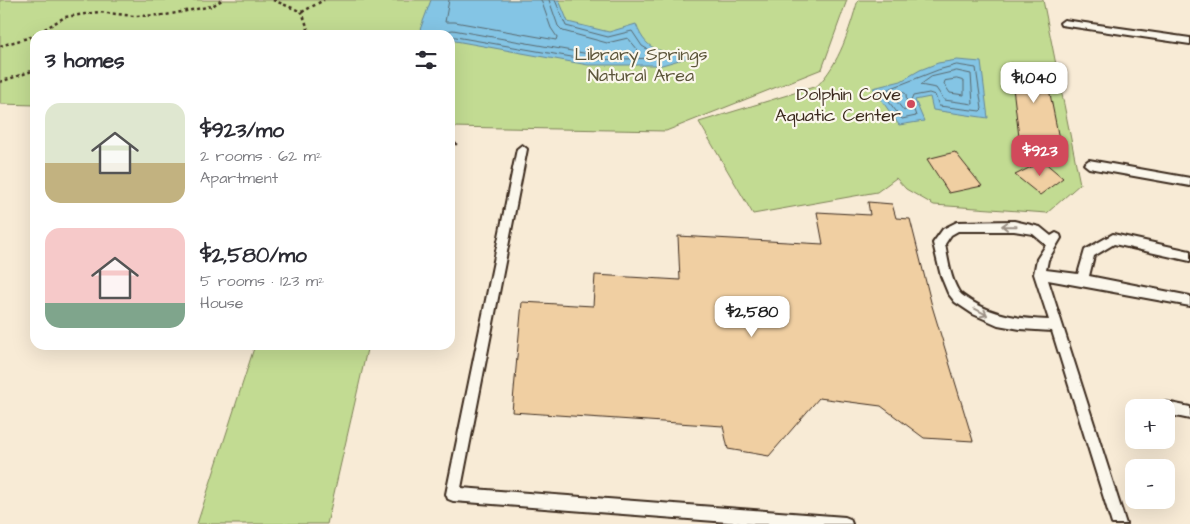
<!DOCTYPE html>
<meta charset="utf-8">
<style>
body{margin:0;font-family:"Architects Daughter",sans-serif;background:#f2f2f3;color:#2b2b33;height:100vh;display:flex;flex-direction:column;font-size:19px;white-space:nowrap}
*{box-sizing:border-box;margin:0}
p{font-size:16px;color:#7c7c81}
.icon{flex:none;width:28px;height:28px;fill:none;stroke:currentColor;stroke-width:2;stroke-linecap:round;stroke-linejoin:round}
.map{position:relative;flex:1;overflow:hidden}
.sheet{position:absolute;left:30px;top:30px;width:425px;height:320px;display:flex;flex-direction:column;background:#fff;border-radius:15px;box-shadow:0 5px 20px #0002}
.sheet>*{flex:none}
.controls{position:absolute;left:1125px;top:399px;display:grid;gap:10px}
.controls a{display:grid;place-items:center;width:50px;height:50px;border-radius:10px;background:#fff;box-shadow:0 5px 20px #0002;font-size:25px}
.price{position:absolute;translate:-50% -42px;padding:0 11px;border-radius:10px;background:#fff;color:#222;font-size:16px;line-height:32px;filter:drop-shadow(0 1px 2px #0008)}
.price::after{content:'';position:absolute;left:50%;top:30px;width:15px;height:11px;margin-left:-8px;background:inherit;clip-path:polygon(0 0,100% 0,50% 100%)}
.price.selected{background:#d1495b;color:#fff}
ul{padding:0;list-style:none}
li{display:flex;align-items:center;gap:15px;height:125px;padding:0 15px}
li span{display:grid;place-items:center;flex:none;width:140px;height:100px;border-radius:15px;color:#555}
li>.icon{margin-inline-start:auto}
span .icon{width:60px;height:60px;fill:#fffc;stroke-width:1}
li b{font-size:21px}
h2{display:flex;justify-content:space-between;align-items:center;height:60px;padding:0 15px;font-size:21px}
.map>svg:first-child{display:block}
.green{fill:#c2db92;stroke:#7e8258}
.water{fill:#84c5e5;stroke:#678795}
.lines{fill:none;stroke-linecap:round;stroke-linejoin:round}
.shore{stroke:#58686e;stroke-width:1}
.building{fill:#f0cfa2;stroke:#3b2a1e}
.lane-casing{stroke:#3b2a1e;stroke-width:4}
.path{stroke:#3b2a1e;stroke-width:2.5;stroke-dasharray:3 3;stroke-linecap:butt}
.lane{fill:#fbf7ec;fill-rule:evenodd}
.oneway{stroke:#9b9085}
.poi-dot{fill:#d1495b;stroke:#fbf7ec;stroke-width:2}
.labels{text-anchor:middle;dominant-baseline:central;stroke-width:4.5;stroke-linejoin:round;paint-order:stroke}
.park-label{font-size:18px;fill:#5d563b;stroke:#fbf7ec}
.poi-label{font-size:18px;fill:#3b2a1e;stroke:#fbf7ec;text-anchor:end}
</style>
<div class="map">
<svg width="1190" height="524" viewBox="0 0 1190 524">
<rect width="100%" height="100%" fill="#f8ebd6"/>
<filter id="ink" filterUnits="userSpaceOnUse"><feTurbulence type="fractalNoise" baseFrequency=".02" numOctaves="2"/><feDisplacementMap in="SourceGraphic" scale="10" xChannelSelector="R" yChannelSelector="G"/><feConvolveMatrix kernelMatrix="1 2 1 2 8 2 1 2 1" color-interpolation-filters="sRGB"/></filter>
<g filter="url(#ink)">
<g class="green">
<polygon points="0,0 847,0 822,69 666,131 450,127 450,35 35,35 35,105 0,104"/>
<path d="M858,0H1043L1080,184L1047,213L934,205L906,189L896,178L877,192L753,214L699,122L817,86C840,63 849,30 858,0Z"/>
<polygon points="255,345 368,345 327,524 197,524"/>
</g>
<g class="water">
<path d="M431,0H559L568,22L609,32L636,24C647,55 664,51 693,56L662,65H588L450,40V35H418Z"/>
<polygon points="957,60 981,62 988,118 933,110 930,97 915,100 924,121 899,125 873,88 901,81 920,70 938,63"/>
</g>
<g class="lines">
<g class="shore">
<polyline points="449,0 445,22 455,22 556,40 557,37 551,28 541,0"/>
<polyline points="441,35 446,31 453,30 589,54 638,53 638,50 628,38 607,43 563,31 558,26 549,0"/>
<polyline points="450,36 589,60 658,58 657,55 642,46 632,31 608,37 566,26 555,0"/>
<polygon points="957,65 976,68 982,109 980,111 939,106 935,95 929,93 913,96 911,101 916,116 902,119 883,94 884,91 938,70"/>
<polygon points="957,71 971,74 973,104 944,100 936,88 920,85 931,77"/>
<polygon points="957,79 964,81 964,95 950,93 944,84 945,81"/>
<polygon points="903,92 906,94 907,109 904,111 893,97 895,94"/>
</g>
</g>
<g class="building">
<polygon points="1010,63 1045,69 1060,144 1019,137"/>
<polygon points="955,152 982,186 949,193 927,159"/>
<polygon points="1043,161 1063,178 1040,195 1015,175"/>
<polygon points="868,202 892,204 896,218 910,219 932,306 973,441 924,438 881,406 819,398 769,456 728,449 723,426 512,412 522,302 593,306 595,275 680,280 678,236 823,244 817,212 870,215"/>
</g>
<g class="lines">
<g class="lane-casing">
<g id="lane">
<polygon points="1064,20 1190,38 1190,44 1061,25 1060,23"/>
<polygon points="522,145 527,149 461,488 845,517 850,519 852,524 754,524 453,501 448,499 446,494 517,149"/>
<polygon points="1089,160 1190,178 1190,186 1089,168 1084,164"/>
<path d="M1014,221L1040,227L1051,236L1056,233L1060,235L1061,238L1048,260L1046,270L1078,274L1085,250L1113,234L1190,251V261L1114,244L1094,256L1089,276L1190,296V306L1048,280L1126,524H1112L1052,331L1020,329L998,325L973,314L955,302L948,293L941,276L933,243L943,229L957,222ZM958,231H1014L1033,234L1046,245L1037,259L1034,274L1049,320C1021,319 996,316 971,301C967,298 962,296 959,292C950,278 948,259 945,244L951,235Z"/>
<polygon points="1166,402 1190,407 1190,419 1166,414 1166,408 1160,408 1161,404"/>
</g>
</g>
<g class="path">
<polyline points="273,0 302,12 309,32 314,35"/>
<polyline points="302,12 324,0"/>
<polyline points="0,46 31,37 65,17 99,12 134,16 166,15 212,6 222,0"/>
<polyline points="0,82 35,70"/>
<polyline points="450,139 457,145"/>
</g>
<use href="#lane" class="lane"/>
</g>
<defs><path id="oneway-shaft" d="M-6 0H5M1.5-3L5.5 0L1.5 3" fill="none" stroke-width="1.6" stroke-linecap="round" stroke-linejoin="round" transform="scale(1.25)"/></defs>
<g class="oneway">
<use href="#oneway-shaft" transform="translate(1009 226) rotate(-179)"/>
<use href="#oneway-shaft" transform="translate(981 312) rotate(28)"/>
</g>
</g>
<circle class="poi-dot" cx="911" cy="104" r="5"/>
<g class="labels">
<g class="park-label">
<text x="641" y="54">Library Springs<tspan x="641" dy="21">Natural Area</tspan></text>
</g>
<g class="poi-label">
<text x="901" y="94">Dolphin Cove<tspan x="901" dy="21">Aquatic Center</tspan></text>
</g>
</g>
</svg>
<div class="controls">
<a>+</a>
<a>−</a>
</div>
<b class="price" style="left:1034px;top:104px">$1,040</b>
<b class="price selected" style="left:1040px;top:177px">$923</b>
<b class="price" style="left:752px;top:338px">$2,580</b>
<section class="sheet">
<h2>3 homes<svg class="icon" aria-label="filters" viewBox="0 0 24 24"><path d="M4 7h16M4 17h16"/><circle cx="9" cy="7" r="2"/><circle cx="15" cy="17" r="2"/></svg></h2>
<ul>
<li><span style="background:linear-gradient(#dfe7d0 60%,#c2b280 0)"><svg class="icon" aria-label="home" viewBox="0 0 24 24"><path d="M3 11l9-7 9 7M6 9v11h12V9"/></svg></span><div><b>$923/mo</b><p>2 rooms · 62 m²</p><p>Apartment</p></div></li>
<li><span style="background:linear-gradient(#f6c9c9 75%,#7fa58c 0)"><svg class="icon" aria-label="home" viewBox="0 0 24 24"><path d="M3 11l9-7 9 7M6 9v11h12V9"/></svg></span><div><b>$2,580/mo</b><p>5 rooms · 123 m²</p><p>House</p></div></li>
</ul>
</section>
</div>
